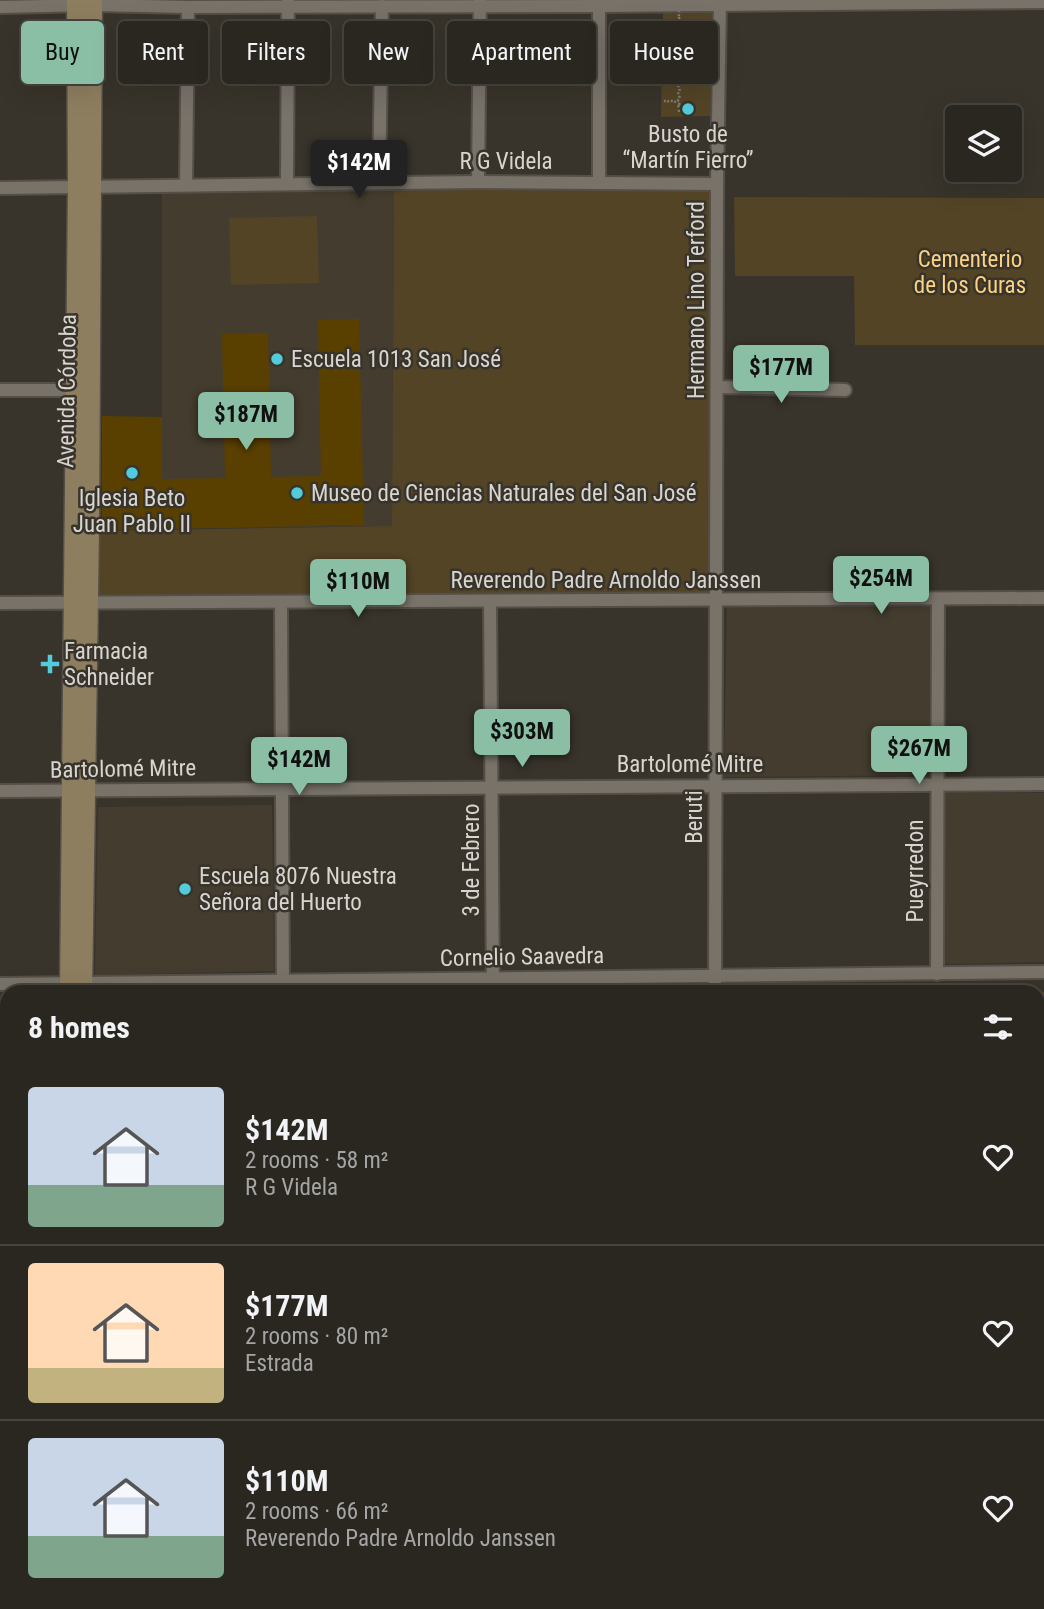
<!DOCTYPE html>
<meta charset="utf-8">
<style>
body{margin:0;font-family:"Roboto Condensed",sans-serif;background:#36332d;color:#f1f3f6;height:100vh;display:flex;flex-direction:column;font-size:26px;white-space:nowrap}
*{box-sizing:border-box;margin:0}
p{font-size:23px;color:#a5a5a5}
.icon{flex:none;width:38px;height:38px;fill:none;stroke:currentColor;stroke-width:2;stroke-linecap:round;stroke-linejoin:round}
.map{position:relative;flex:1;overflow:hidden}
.drawer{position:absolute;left:0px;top:985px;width:1045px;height:625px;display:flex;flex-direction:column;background:#2a2720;border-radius:21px 21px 0 0;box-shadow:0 7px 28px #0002,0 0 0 2px #46443e}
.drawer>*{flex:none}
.top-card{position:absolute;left:21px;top:21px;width:1003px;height:63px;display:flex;gap:14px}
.fabs{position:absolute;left:945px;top:105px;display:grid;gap:14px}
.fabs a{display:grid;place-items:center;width:77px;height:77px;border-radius:7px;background:#2a2720;box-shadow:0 7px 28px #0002,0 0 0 2px #46443e;font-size:35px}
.price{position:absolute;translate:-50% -60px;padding:0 16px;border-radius:7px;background:#8abfa5;color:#111;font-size:23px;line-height:46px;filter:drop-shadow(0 2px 4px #0008)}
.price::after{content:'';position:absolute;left:50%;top:42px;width:21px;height:16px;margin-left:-10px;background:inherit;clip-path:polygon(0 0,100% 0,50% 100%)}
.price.active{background:#222;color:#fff}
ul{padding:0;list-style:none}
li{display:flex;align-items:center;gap:21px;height:175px;padding:0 28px}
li+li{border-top:2px solid #46443e}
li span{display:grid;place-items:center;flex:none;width:196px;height:140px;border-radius:7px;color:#555}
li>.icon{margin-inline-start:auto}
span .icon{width:84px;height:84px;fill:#fffc;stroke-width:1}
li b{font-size:30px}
h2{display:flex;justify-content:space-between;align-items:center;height:84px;padding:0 28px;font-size:30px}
.chip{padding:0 24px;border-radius:7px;background:#2a2720;box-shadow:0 7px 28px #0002,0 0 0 2px #46443e;font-size:24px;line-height:63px}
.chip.active{background:#8abfa5;color:#111}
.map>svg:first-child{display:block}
.built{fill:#443c2e}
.green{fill:#534426}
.building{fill:#5a4000}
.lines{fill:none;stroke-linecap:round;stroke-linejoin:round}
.street-casing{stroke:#544f48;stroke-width:16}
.secondary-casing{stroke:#544f48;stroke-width:21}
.path{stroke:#807c75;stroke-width:2.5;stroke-dasharray:2 5;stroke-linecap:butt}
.street{stroke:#787269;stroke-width:12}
.secondary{stroke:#8e7e60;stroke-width:18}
.poi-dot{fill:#52cbda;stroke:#38342b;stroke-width:2.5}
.labels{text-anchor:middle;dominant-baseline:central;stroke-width:5;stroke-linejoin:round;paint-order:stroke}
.poi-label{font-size:23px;fill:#d8d5d0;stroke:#38342b;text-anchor:start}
.street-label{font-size:23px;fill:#d8d5d0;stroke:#38342b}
.park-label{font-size:23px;fill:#fcd17f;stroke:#38342b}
</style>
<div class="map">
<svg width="1044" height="1609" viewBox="0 0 1044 1609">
<rect width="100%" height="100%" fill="#38342b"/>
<g class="built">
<polygon points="394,189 392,526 162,529 162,192"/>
<polygon points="930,606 929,775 724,777 727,607"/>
<polygon points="943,793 1044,793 1044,962 943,964"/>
<polygon points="272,805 274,971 95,975 98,807"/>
<polygon points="0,1174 7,1174 7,1603 716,1603 716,1609 0,1609"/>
</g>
<g class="green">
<polygon points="712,10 710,116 661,117 663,11"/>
<polygon points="717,184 717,600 98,603 99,531 392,526 394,189"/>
<polygon points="734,197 1044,198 1044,345 855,345 854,276 735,276"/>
<polygon points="317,216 319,283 231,285 229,218"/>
<rect x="731" y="990" width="187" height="2"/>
<polygon points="1028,992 1044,992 1044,1538 1038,1538 1038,992"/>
</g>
<polygon class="building" points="359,319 364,525 102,530 102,416 162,417 162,479 225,478 222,334 268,333 271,477 321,476 318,320"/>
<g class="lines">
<g class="street-casing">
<g id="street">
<polyline points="0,7 93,5 188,7 599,6 1044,2"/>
<polyline points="478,182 480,0"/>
<polyline points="599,182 599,6"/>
<polyline points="287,183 288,0"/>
<polyline points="379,183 382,6"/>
<polyline points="186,185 188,7"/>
<polyline points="0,188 478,182 717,184"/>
<polyline points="717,387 845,390"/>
<polyline points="0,390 75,390"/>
<polyline points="490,601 493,992"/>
<polyline points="281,602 283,992"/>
<polyline points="0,603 1044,598"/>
<polyline points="0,791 1044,784"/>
<polyline points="937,974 938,599"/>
<polyline points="0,984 1044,972"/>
<polyline points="715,992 717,184 720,0"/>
<polyline points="0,1174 7,1174"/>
<polyline points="0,1366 7,1366"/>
<polyline points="1038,1558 1044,1558"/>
<polyline points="0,1563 7,1563"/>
<polyline points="288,1603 288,1609"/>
<polyline points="715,1603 715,1609"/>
<polyline points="498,1609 498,1603"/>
</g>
</g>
<g class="secondary-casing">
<g id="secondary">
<polyline points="69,992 77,186 76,0"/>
<polyline points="83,992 90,530 93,0"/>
<polyline points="62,1609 62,1603"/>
<polyline points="77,1609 77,1603"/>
</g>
</g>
<polygon class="path" points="679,10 680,70 711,69 680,71 679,112 678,102 663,101 678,101 679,65 665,65 678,65"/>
<use href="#street" class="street"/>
<use href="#secondary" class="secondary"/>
</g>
<g class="poi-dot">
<circle cx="688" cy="109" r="7"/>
<circle cx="277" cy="359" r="7"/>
<circle cx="132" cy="473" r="7"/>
<circle cx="297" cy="493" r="7"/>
<path d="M46.5 653.5h7v7h7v7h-7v7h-7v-7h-7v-7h7z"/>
<circle cx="185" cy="889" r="7"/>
</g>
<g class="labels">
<g class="poi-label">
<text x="688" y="134" text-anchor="middle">Busto de<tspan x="688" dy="26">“Martín Fierro”</tspan></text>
<text x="291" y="359">Escuela 1013 San José</text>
<text x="311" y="493">Museo de Ciencias Naturales del San José</text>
<text x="132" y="498" text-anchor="middle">Iglesia Beto<tspan x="132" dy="26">Juan Pablo II</tspan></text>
<text x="64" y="651">Farmacia<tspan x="64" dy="26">Schneider</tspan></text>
<text x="199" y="876">Escuela 8076 Nuestra<tspan x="199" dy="26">Señora del Huerto</tspan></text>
</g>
<g class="street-label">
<text x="506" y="161">R G Videla</text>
<text transform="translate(696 300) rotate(-90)">Hermano Lino Terford</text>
<text transform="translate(67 391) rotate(-89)">Avenida Córdoba</text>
<text x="606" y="580">Reverendo Padre Arnoldo Janssen</text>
<text x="690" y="764">Bartolomé Mitre</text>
<text transform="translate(123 769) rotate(-1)">Bartolomé Mitre</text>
<text transform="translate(694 817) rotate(-90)">Beruti</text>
<text transform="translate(471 860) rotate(-90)">3 de Febrero</text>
<text transform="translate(915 871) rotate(-90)">Pueyrredon</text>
<text transform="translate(522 957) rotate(-1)">Cornelio Saavedra</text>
</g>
<g class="park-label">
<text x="970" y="259">Cementerio<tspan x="970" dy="26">de los Curas</tspan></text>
</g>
</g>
</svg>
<div class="fabs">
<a><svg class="icon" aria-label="layers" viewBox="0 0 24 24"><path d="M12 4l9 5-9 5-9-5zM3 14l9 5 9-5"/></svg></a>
</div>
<b class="price active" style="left:359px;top:200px">$142M</b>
<b class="price" style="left:781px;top:405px">$177M</b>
<b class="price" style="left:246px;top:452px">$187M</b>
<b class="price" style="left:881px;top:616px">$254M</b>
<b class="price" style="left:358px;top:619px">$110M</b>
<b class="price" style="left:522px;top:769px">$303M</b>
<b class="price" style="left:919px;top:786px">$267M</b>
<b class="price" style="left:299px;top:797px">$142M</b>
<div class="top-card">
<a class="chip active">Buy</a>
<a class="chip">Rent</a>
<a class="chip">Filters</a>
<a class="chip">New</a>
<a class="chip">Apartment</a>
<a class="chip">House</a>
</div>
<section class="drawer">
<h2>8 homes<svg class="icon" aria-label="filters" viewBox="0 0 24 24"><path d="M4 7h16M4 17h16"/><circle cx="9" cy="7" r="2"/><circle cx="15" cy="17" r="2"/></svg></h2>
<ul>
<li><span style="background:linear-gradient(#c9d6e8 70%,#7fa58c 0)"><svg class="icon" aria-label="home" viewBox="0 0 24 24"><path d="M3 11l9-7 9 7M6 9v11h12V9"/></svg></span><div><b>$142M</b><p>2 rooms · 58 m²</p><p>R G Videla</p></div><svg class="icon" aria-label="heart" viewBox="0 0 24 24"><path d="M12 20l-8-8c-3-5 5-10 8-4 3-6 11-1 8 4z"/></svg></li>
<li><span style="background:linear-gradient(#ffd9b3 75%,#c2b280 0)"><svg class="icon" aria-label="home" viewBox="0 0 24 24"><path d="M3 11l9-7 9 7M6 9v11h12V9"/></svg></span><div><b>$177M</b><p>2 rooms · 80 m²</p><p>Estrada</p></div><svg class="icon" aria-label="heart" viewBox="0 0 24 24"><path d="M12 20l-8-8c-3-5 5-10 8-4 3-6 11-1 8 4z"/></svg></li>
<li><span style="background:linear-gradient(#c9d6e8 70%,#7fa58c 0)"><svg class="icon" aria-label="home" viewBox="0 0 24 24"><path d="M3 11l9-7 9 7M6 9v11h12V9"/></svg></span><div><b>$110M</b><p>2 rooms · 66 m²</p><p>Reverendo Padre Arnoldo Janssen</p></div><svg class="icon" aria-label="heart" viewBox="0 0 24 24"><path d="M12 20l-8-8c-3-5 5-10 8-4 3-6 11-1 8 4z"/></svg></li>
</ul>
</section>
</div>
